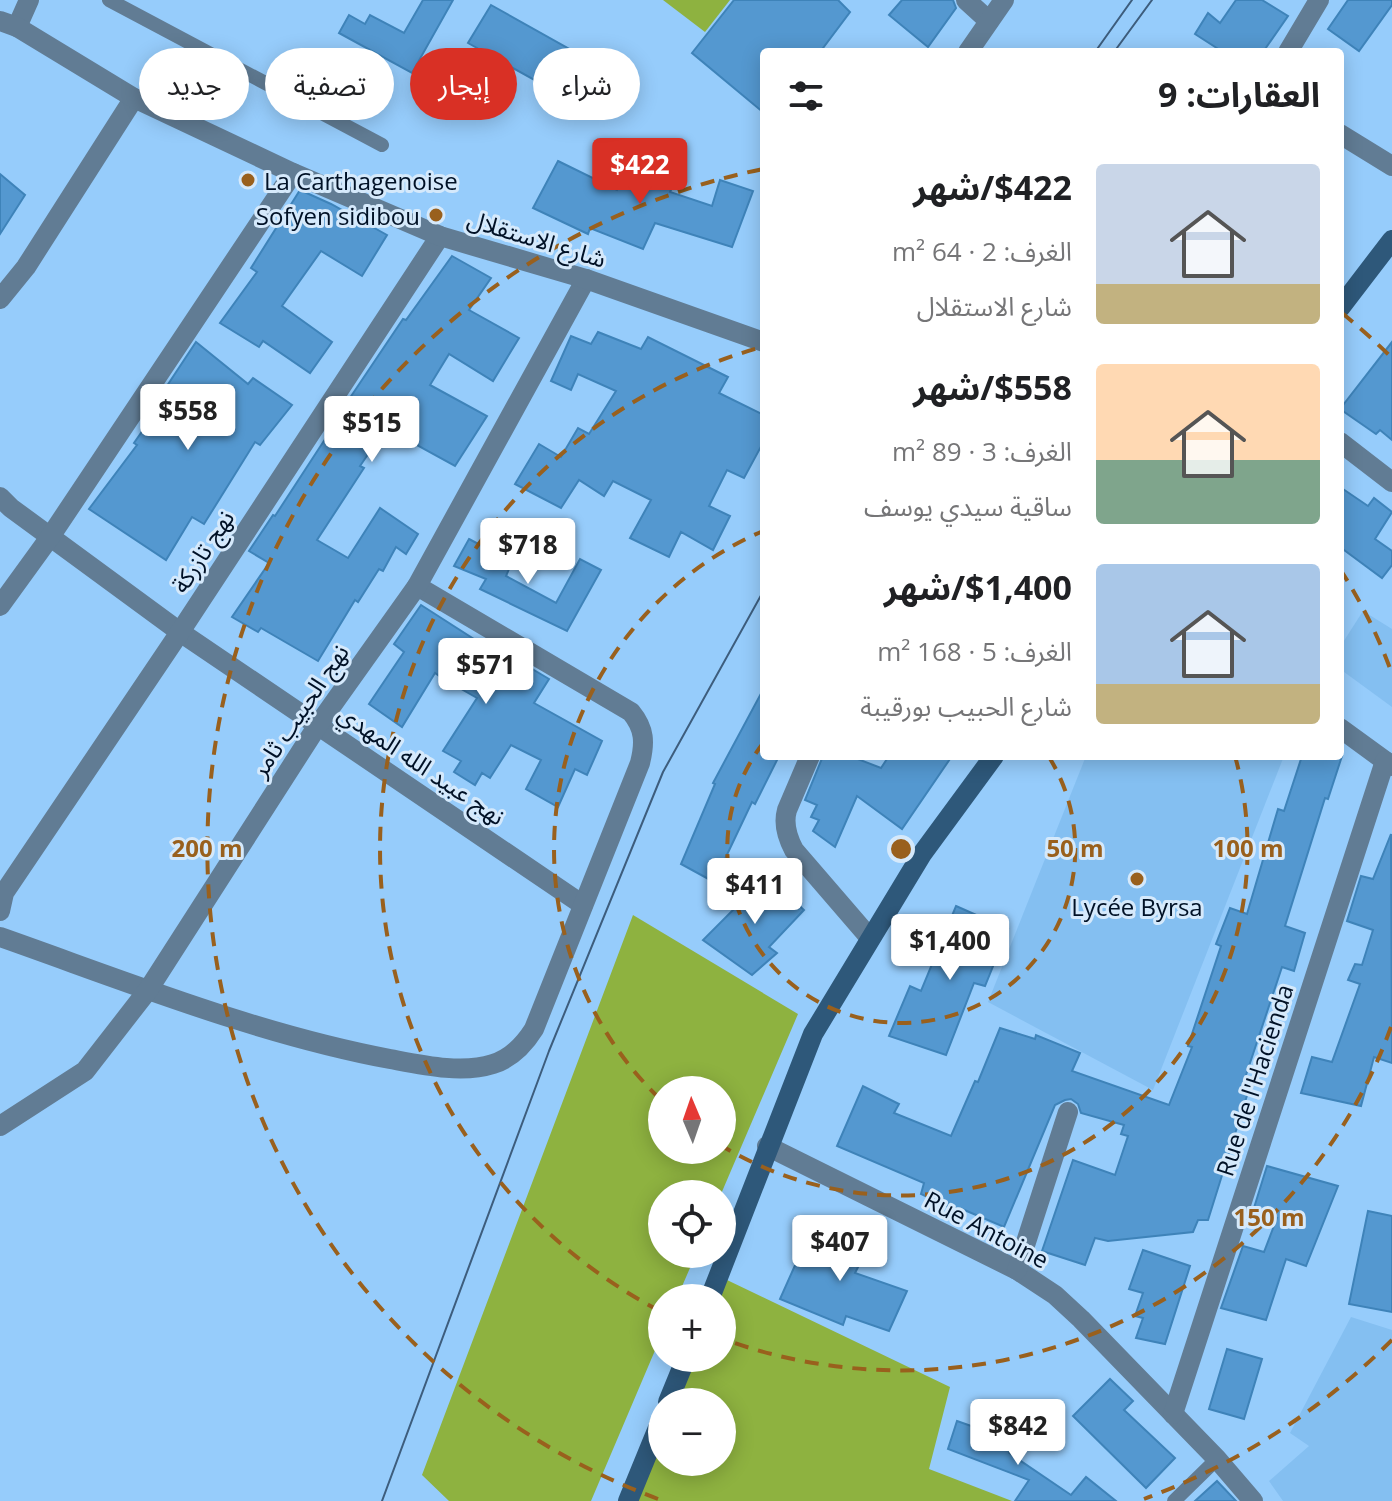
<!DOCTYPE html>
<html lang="ar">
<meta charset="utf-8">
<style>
body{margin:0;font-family:"Open Sans","Noto Sans Arabic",sans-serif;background:#f6f6f6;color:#202124;direction:rtl;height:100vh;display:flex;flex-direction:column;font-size:30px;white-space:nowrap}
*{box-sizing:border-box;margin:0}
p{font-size:26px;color:#757577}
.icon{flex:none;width:44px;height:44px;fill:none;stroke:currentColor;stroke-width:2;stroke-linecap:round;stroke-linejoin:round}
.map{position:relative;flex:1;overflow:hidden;direction:ltr}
.side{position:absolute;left:760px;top:48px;width:584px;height:712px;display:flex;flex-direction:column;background:#fff;border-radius:8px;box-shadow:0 4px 20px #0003;direction:rtl}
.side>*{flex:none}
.guide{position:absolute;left:24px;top:48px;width:616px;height:72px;direction:rtl;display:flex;gap:16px}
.needle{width:52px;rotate:358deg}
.tools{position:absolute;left:648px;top:1076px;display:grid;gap:16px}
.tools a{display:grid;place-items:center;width:88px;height:88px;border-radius:50%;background:#fff;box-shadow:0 4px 20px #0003;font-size:40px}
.price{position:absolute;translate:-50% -68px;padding:0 18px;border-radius:8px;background:#fff;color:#222;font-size:26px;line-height:52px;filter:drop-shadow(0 2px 4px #0008)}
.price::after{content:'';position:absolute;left:50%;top:48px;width:24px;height:18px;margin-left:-12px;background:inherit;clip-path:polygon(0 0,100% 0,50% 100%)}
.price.on{background:#d93025;color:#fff}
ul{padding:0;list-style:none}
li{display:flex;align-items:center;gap:24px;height:200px;padding:0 24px}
li span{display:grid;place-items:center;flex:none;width:224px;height:160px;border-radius:8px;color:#555}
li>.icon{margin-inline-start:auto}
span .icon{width:96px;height:96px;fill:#fffc;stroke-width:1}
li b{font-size:34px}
h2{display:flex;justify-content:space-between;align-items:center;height:96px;padding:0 24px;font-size:34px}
.tag{padding:0 28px;border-radius:36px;background:#fff;box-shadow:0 4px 20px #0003;font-size:28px;line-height:72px}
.tag.on{background:#d93025;color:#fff}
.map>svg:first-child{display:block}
.built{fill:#84bff1}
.green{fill:#8eb240;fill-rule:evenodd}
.building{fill:#5498d0;stroke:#3e83b9;stroke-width:2}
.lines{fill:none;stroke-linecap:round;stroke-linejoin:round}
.service{stroke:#617c94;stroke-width:14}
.minor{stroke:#617c94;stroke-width:20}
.tertiary{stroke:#617c94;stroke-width:20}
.secondary{stroke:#2e587a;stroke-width:20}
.tram{stroke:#3d5d7d;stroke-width:2}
.ring{fill:none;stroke:#99601d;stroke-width:4;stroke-dasharray:14 10}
.poi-dot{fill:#99601d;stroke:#d5e9fb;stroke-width:3}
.labels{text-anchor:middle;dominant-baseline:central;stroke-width:6;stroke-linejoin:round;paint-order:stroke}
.poi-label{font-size:24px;fill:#001126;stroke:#d5e9fb;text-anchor:start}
.street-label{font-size:24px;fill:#001126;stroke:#d5e9fb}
.centre{fill:#99601d;stroke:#d5e9fb;stroke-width:4}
.ring-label{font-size:24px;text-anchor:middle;font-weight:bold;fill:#99601d;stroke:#d5e9fb;stroke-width:6;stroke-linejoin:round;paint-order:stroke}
</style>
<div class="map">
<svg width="1392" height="1501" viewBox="0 0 1392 1501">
<rect width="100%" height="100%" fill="#96ccfb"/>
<g class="built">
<polygon points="1363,611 1392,629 1392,707 1340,669 1340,647"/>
<polygon points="1086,756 1284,756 1153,1090 988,1002"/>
<polygon points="1351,1317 1392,1330 1392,1501 1283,1501 1269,1481 1309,1446 1290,1433"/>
</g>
<g class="green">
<polygon points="663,0 730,0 705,32"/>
<path d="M633,915L798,1014L721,1194H662V1254H696L677,1298H662V1334L591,1501H449L422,1475ZM662,1090H722V1150H662Z"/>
<polygon points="727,1280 950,1387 929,1469 1012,1501 630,1501 662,1428 662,1462 722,1462 722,1402 674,1402 693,1358 722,1358 722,1298 719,1298"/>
</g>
<g class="building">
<polygon points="423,0 453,0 412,73 339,33 349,15 365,24 370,15 404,33"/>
<polygon points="734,0 838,0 850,12 820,52 764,52 764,113 692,53"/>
<polygon points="902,0 953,0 956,8 928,47 889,15"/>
<polygon points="1236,0 1262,0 1288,16 1263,52 1223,52 1195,34 1208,13 1220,23"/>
<polygon points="1348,0 1392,0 1392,5 1359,51 1328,29"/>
<polygon points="491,5 596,64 574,102 468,43"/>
<polygon points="558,161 617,190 632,161 675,181 670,192 712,206 720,180 753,191 732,247 655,223 643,249 590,228 588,234 533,208"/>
<polygon points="0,174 25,195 0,234"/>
<polygon points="300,190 331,204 387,235 362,276 321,251 282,306 332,342 310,373 263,341 259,347 220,323 257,272 251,268"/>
<polygon points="452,256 491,278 469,310 519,338 493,381 449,354 430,385 487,416 455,466 386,428 360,466 364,468 317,540 348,558 380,508 418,534 406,554 396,547 383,571 379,569 358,602 355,600 318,661 261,628 258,632 232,617 269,563 249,551 273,515 275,516 333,427 331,426 403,319 406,320"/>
<polygon points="598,332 641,349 648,337 728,377 719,393 764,415 764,441 744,478 727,470 709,506 730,516 713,550 681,532 669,557 630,538 651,500 613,481 604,496 579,480 561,508 515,484 539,444 561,457 578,428 589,434 616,391 578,374 571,390 551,381 571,336 591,344"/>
<polygon points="196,342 248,384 253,378 292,405 260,445 255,442 204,524 192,517 166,560 89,509 137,445 134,443 159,407 155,404"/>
<polygon points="1392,342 1392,440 1380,430 1376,434 1340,409"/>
<polygon points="1340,487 1368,506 1374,498 1392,512 1375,539 1392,551 1392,565 1382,578 1340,547"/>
<polygon points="469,539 512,562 506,576 556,603 580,559 601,570 567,631 480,589 486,579 454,566"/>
<polygon points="421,605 488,648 490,644 549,679 534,703 602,741 587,775 575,769 558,807 526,789 541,760 511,745 490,778 482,773 475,785 454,772 461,761 443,751 477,698 442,678 435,673 402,727 369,704 404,652 394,644"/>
<polygon points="764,688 764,756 779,756 755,804 752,802 714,882 681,864 715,784 713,783"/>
<polygon points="823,756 850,756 881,768 889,756 952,756 902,829 857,796 835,847 813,831 819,820 811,817 817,805 805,800"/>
<polygon points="1302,756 1342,756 1328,799 1325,798 1285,926 1305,933 1294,971 1282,967 1243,1084 1250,1086 1208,1220 1198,1220 1193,1232 1108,1241 1095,1238 1085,1265 1042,1251 1073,1160 1115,1175 1128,1136 1121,1134 1124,1125 1081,1113 1078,1104 1071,1099 1065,1100 1055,1105 1004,1227 962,1209 961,1213 921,1194 924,1183 837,1146 863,1086 899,1104 894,1113 951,1136 975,1081 978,1082 1000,1028 1035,1039 1036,1035 1080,1053 1072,1071 1169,1105 1192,1047 1188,1046 1221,946 1216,944 1230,908 1247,914 1278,809 1284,811"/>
<polygon points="1391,834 1392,1063 1374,1057 1361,1106 1301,1093 1312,1057 1332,1062 1360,984 1348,980 1355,964 1362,965 1373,930 1347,921 1361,876 1373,879"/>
<polygon points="767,876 804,910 769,947 777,953 752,975 703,940"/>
<polygon points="956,906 1008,929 985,986 974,983 946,1055 889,1036 910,986 921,991"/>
<polygon points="1267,1166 1338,1186 1306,1266 1286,1259 1266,1320 1221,1308 1243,1246 1264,1252 1277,1218 1253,1211"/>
<polygon points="1368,1211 1392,1216 1392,1312 1349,1304"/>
<polygon points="813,1225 869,1246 855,1273 907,1291 889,1331 846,1316 843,1325 780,1299"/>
<polygon points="1143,1250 1190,1266 1165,1344 1136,1338 1143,1318 1135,1316 1143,1293 1129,1289"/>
<polygon points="1227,1349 1262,1359 1244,1419 1209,1409"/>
<polygon points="1110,1379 1133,1401 1124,1410 1175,1458 1146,1488 1073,1416"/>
<polygon points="957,1421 1014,1441 1009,1453 1071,1495 1086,1477 1116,1501 1015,1501 1029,1480 948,1449"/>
<polygon points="1217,1481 1236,1501 1195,1501"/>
</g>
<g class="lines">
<g class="service">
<polyline points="109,0 382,145"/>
<polyline points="1174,1501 1217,1459"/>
</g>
<g class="minor">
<polyline points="966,0 989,21"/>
<polyline points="17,27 29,0"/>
<polyline points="1288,52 1319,0"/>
<polyline points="1340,134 1392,166"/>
<polyline points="0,299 26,267 134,98"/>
<polyline points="1340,442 1392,482"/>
<polyline points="0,497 11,508 180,632 583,905"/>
<polyline points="0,606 50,537 293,173"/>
<polyline points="1340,728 1392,766"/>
<path d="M810,756L787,810C783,824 787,837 794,850L869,937"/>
<polyline points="0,911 4,893 180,632 440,236"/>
<path d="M0,937C128,982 257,1034 390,1059C422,1065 462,1074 493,1064C512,1058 524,1045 534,1029L640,763C645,743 645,729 631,712L417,586"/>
<polyline points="0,1126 85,1071 148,990 318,725 417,586 586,279"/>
<polyline points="767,1146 1017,1270 1055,1295 1081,1319 1217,1459 1253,1501"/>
<polyline points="1017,1270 1068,1112"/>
<polyline points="1173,1414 1385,761"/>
</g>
<g class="tertiary">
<polyline points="0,21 17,27 134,98 293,173 440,236 586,279 764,342"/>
<polyline points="968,52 1004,0"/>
</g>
<g class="secondary">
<polyline points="1340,308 1392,240"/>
<polyline points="710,1298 813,1034 922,854 994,756"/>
<polyline points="668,1402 686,1358"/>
<polyline points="628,1501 662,1418"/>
</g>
<g class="tram">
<polyline points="1095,52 1132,0"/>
<polyline points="1114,52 1152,0"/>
<polyline points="382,1501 549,1051 663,772 764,590"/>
</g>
</g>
<g class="ring">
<path d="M1049 757A174 174 0 1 1 764 742"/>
<path d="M660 1099A347 347 0 0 1 763 531M1235 756A347 347 0 0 1 722 1146"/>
<path d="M1391 1027A521 521 0 0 1 723 1339M660 1311A521 521 0 0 1 762 347M1340 569A521 521 0 0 1 1391 671"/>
<path d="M1392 1340A694 694 0 0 1 1144 1499M658 1499A694 694 0 0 1 763 169M1342 313A694 694 0 0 1 1392 358"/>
</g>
<g class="poi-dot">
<circle cx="248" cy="180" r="8"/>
<circle cx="436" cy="215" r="8"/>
<circle cx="1137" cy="879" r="8"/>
</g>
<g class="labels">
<g class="poi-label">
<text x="264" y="180">La Carthagenoise</text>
<text x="420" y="215" text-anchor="end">Sofyen sidibou</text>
<text x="1137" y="906" text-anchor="middle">Lycée Byrsa</text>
</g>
<g class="street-label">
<text transform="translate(537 238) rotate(17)">شارع الاستقلال</text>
<text transform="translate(202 551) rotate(-57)">نهج تازركة</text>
<text transform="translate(299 710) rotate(-56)">نهج الحبيب ثامر</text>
<text transform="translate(422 764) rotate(34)">نهج عبيد الله المهدي</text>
<text transform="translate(1254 1080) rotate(-72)">Rue de l'Hacienda</text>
<text transform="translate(987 1229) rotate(28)">Rue Antoine</text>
</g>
</g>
<circle cx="901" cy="849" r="12" class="centre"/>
<g class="ring-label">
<text x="1075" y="857">50 m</text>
<text x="1248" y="857">100 m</text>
<text x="207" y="857">200 m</text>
<text x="1269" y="1226">150 m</text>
</g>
</svg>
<div class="tools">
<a><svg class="needle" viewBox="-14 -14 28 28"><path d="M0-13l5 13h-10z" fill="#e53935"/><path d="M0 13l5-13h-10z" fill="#757577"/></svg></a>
<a><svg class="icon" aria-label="locate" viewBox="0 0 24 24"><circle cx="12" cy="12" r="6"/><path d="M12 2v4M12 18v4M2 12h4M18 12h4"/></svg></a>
<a>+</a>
<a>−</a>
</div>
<b class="price on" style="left:640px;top:206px">$422</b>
<b class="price" style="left:188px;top:452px">$558</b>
<b class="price" style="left:372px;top:464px">$515</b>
<b class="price" style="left:528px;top:586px">$718</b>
<b class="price" style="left:486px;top:706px">$571</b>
<b class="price" style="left:755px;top:926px">$411</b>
<b class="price" style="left:950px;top:982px">$1,400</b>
<b class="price" style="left:840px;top:1283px">$407</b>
<b class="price" style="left:1018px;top:1467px">$842</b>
<div class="guide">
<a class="tag">شراء</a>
<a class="tag on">إيجار</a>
<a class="tag">تصفية</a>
<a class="tag">جديد</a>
</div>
<section class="side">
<h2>العقارات: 9<svg class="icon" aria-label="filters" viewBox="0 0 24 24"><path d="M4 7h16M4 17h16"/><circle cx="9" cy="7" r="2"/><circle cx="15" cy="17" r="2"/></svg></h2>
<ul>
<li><span style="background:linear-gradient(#c9d6e8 75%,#c2b280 0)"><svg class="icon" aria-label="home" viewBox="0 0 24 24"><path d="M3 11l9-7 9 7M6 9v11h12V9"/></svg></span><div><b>$422/شهر</b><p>الغرف: 2 · 64 m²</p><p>شارع الاستقلال</p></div></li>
<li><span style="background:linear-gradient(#ffd9b3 60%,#7fa58c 0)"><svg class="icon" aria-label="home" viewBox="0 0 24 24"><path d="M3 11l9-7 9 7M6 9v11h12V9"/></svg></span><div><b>$558/شهر</b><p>الغرف: 3 · 89 m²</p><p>ساقية سيدي يوسف</p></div></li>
<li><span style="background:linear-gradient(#a9c7e8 75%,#c2b280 0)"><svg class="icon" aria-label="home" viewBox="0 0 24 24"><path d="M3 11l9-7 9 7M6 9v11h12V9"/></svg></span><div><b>$1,400/شهر</b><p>الغرف: 5 · 168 m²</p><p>شارع الحبيب بورقيبة</p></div></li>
</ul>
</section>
</div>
